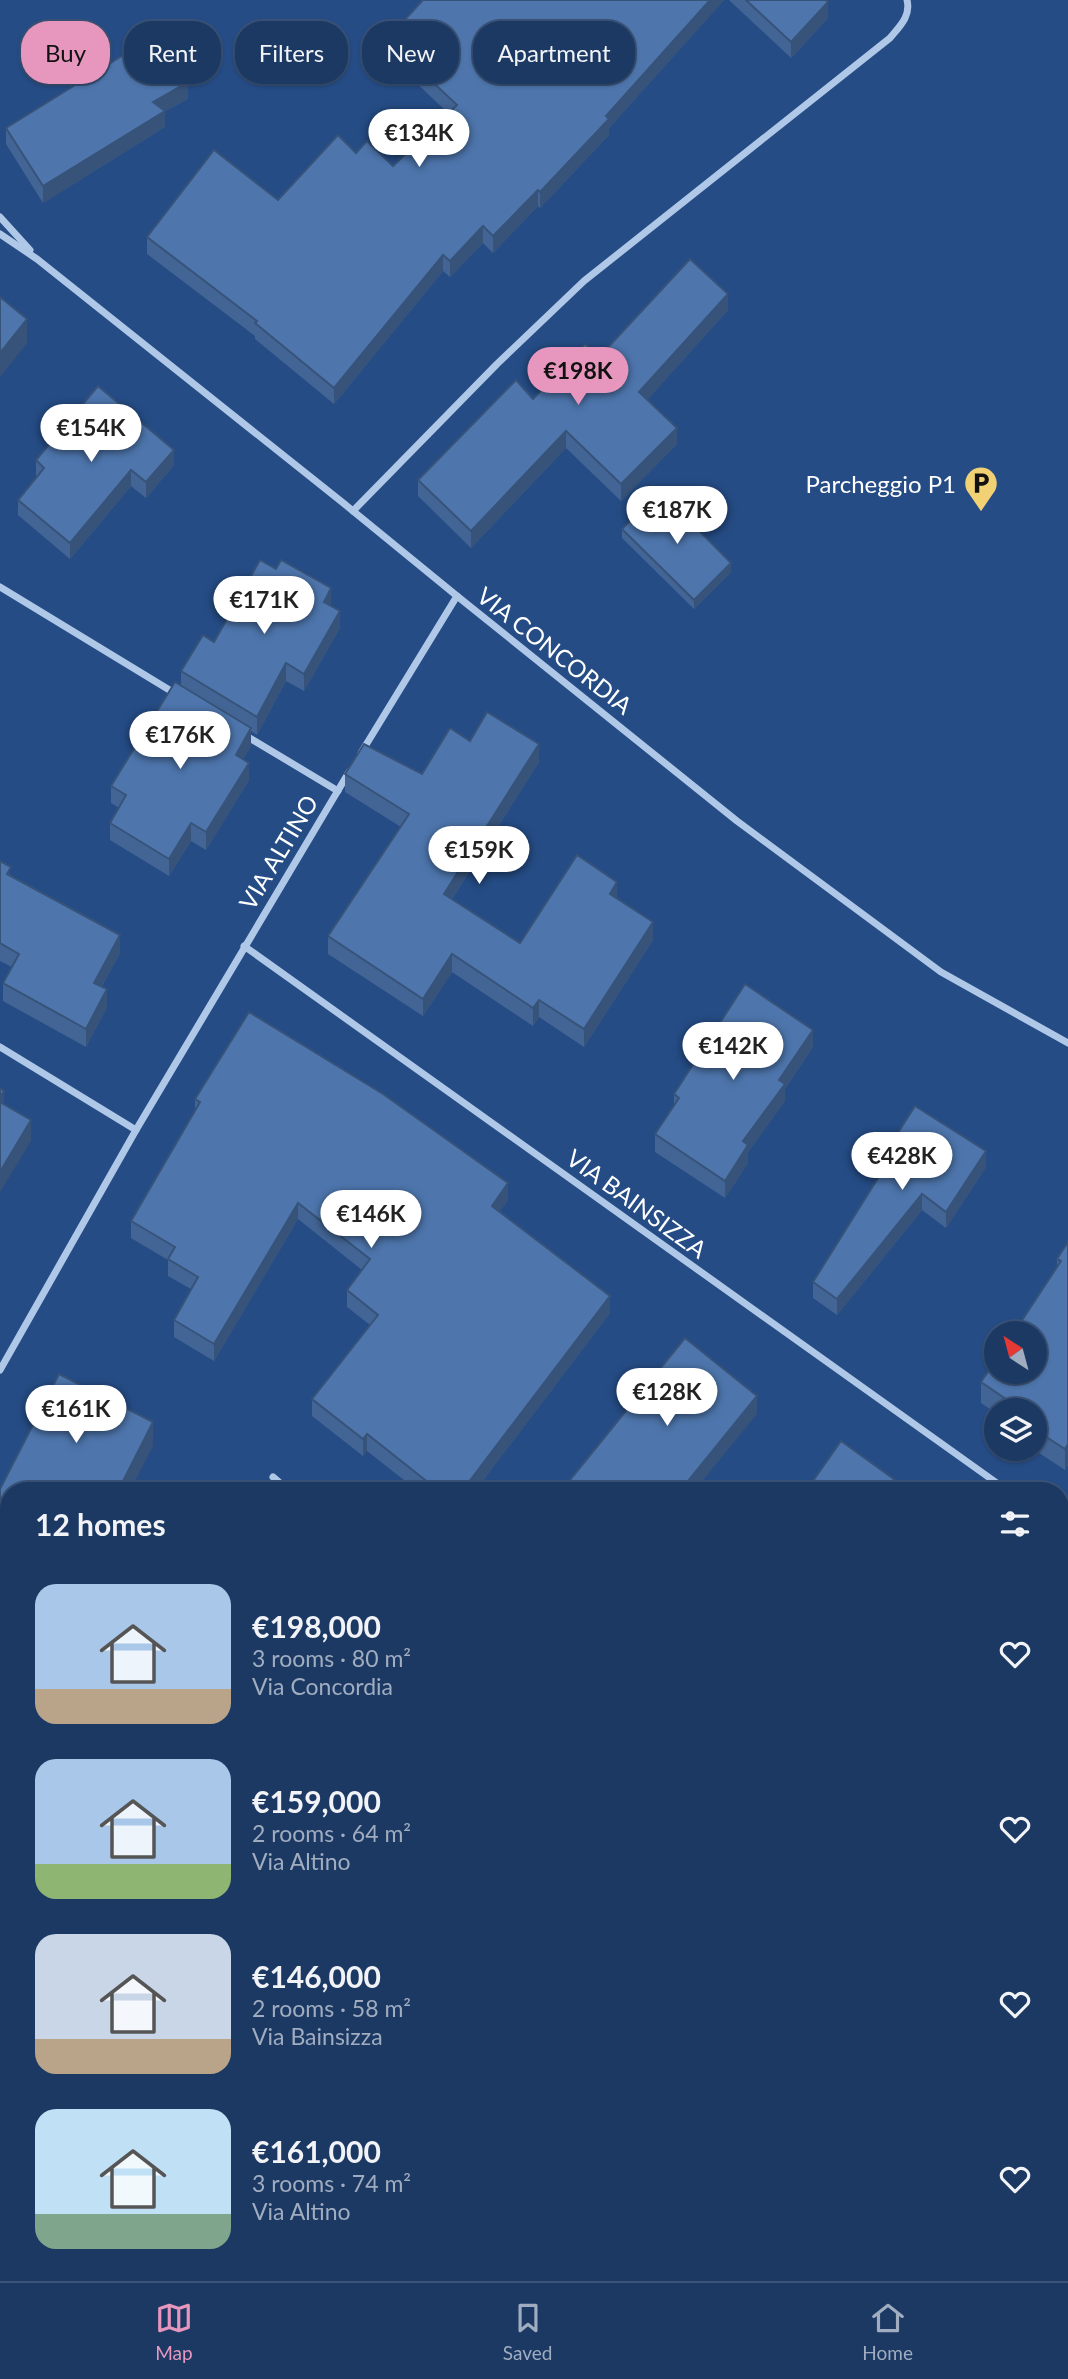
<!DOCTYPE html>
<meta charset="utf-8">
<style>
body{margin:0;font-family:Lato,sans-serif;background:#29446d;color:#f1f3f6;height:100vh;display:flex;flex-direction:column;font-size:26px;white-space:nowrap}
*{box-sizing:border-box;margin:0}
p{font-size:23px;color:#a0acbf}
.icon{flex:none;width:38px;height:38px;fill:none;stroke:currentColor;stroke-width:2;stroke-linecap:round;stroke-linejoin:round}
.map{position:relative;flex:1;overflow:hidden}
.side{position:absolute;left:0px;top:1482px;width:1069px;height:800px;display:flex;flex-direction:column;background:#1c3964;border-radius:28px 28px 0 0;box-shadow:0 2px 5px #0004,0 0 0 2px #3a5378}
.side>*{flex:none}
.top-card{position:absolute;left:21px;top:21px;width:700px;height:63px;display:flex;gap:14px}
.needle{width:46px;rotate:324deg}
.tools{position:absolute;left:984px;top:1321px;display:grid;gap:14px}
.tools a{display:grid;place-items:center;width:63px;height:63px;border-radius:50%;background:#1c3964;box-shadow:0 2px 5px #0004,0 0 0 2px #3a5378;font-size:35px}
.price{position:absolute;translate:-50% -60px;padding:0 16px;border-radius:24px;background:#fff;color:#222;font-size:23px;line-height:46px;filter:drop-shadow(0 2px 4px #0008)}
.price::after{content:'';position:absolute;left:50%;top:42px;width:21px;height:16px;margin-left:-10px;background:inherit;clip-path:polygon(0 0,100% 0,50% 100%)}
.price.on{background:#e797bd;color:#111}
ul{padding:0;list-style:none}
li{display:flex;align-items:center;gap:21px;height:175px;padding:0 35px}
li span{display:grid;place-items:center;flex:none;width:196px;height:140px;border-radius:21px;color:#555}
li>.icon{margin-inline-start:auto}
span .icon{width:84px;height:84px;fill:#fffc;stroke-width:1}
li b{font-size:30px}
h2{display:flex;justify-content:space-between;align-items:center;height:84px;padding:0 35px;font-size:30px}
.pill{padding:0 24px;border-radius:28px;background:#1c3964;box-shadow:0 2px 5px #0004,0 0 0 2px #3a5378;font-size:24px;line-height:63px}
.pill.on{background:#e797bd;color:#111}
.dock{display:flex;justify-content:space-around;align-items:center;height:98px;border-top:2px solid #3a5378;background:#1c3964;font-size:19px;color:#a0acbf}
.dock a{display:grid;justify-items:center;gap:4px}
.dock .on{color:#e797bd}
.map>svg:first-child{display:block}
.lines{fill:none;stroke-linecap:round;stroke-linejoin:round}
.street{stroke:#b0c8e8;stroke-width:7}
.wall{fill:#436595}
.shaded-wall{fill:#375379}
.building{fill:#4e76ad;stroke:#375379;stroke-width:2}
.labels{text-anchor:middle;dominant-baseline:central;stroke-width:7;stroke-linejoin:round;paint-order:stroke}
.poi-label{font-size:24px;fill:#fff;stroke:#254c85;text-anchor:end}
.street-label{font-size:24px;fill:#fff;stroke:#254c85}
</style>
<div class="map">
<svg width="1068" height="2281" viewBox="0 0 1068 2281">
<rect width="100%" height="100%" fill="#254c85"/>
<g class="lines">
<g class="street">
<polyline points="0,217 30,250"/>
<polyline points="0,234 37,259 342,502 457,596 737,821 941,972 1068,1043"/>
<path d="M353,511L497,364L584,281L890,38C900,26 911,16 907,0"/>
<polyline points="0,587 176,694"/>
<polyline points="243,734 338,791"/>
<polyline points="361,753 457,596"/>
<polyline points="244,946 1008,1491"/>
<polyline points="0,1047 136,1130"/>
<polyline points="0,1370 136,1130 349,772"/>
<polyline points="273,1477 289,1491"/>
<polyline points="1060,1529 1068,1534"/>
<polyline points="1037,2273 1045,2281"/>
<polyline points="487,2281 491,2273"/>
</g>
</g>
<g class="wall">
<polygon points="423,0 724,0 609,128 609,135 540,208 538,206 493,253 483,243 450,277 443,271 334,404 255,339 255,336 147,254 147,237 278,200 356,153 393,166 448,113 387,55 387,39"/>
<polygon points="729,0 826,0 828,18 791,58"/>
<polygon points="188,99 165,111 165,127 43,203 6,144 6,128"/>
<polygon points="728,310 647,400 677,444 621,501 566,448 471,548 418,496 418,480 533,399 599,357"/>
<polygon points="36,460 174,465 146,498 131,486 70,559 18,515 18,500 37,477 36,475"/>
<polygon points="622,529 731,572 694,609 622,538"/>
<polygon points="331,606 340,628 304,691 286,681 257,735 251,731 251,746 243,759 249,780 206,850 191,841 169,876 110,840 110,823 119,808 111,803 111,786 181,686 181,671 214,642"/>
<polygon points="470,741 539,762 452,899 520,943 617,899 653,940 584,1047 539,1017 533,1026 452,972 423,1016 328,954 328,936 401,827 345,792 345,774 422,774"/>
<polygon points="0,861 11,876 120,953 102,986 107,1007 86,1047 3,1001 3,983 12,967 0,961"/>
<polygon points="813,1047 785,1089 785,1101 748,1152 748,1163 725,1198 655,1152 655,1134 674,1106 674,1094"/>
<polygon points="195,1099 508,1200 499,1212 610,1313 475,1491 418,1491 367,1451 363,1456 312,1416 312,1399 370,1325 347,1307 347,1290 362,1270 298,1219 214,1361 174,1337 174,1320 191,1289 168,1276 168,1260 131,1238 131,1221 195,1110"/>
<polygon points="877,1166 986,1167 946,1228 922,1210 837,1315 813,1298 813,1282 877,1179"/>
<polygon points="1068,1242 1068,1465 1065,1470 1033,1449 1034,1410 996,1410 996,1413 981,1403 981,1382 1057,1267 1057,1259"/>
<polygon points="153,1446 9,1491 9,1544 0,1539 0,1489"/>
<polygon points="0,1867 9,1872 9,2178 0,2174"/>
<polygon points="1068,1985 1068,2107 1063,2102 1060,2104"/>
<polygon points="99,2273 400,2273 399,2280 402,2281 99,2281"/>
<polygon points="586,2273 925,2273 935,2281 586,2281"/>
</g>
<g class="shaded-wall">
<polygon points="710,0 724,0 609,128 609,135 540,208 540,192 606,116"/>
<polygon points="828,2 828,18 791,58 791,42"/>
<polygon points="188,82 188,99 165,111 165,127 43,203 43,186 153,102"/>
<polygon points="538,190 538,206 493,253 493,236"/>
<polygon points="483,226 483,243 450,277 450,261"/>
<polygon points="443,255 443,271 334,404 334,388"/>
<polygon points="728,294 728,310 639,409 639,392"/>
<polygon points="27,319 27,343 0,377 0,353"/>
<polygon points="677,428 677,444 621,501 621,484"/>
<polygon points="566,431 566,448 471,548 471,531"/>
<polygon points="174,450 174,465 146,498 146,482"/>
<polygon points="131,470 131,486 70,559 70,543"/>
<polygon points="731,563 731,572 694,609 694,600"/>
<polygon points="331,588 331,605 324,602"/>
<polygon points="340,611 340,628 304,691 304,674"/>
<polygon points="286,663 286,681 257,735 257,717"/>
<polygon points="251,728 251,746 236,772 236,755"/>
<polygon points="539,744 539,762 444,911 444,894"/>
<polygon points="249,763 249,780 206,850 206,832"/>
<polygon points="191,823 191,841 169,876 169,859"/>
<polygon points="617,882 617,899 610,894"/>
<polygon points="653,922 653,940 584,1047 584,1029"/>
<polygon points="120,935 120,953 94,1000 94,983"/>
<polygon points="452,954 452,972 423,1016 423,999"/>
<polygon points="107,989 107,1007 86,1047 86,1029"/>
<polygon points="539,1000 539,1017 533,1026 533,1008"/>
<polygon points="813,1030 813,1047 785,1089 785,1101 748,1152 748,1163 725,1198 725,1181 743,1141 779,1080"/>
<polygon points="4,1091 4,1111 0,1117 0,1097"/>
<polygon points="31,1120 31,1141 0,1192 0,1172"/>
<polygon points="986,1151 986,1167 946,1228 946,1212"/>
<polygon points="508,1183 508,1200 492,1223 492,1206"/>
<polygon points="922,1194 922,1210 837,1315 837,1299"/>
<polygon points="298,1203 298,1219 214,1361 214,1344"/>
<polygon points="610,1296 610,1313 475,1491 462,1491"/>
<polygon points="757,1396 757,1414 694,1491 680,1491"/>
<polygon points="153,1422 153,1446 130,1491 118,1491"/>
<polygon points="367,1434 367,1451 363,1456 363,1439"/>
<polygon points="1068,1444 1068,1465 1065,1470 1065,1449"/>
<polygon points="895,1480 895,1491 887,1491"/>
<polygon points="9,1692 9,1710 0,1727 0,1709"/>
<polygon points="1068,1797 1068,1813 1060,1824 1060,1807"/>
<polygon points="1063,2079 1063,2102 1060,2104 1060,2082"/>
<polygon points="389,2273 400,2273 400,2278 398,2281 388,2275"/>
</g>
<g class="building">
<polygon points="423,0 710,0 606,116 609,119 540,192 538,190 493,236 483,226 450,261 443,255 334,388 255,323 257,321 147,237 214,150 278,200 338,135 356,153 367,141 393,166 457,105 387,39"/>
<polygon points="746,0 826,0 828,2 791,42"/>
<polygon points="146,41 188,82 153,102 165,111 43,186 6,128"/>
<polygon points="690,259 728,294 639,392 677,428 621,484 566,431 471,531 418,480 516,380 533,399 585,344 599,357"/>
<polygon points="0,297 27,319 0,353"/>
<polygon points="98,386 174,450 146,482 131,470 70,543 18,500 44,468 36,460"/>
<polygon points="660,491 731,563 694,600 622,529"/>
<polygon points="260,560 276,569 281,560 331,588 324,602 340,611 304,674 286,663 257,717 181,671 203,635 214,642"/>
<polygon points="175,682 251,728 236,755 249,763 206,832 191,823 169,859 110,823 126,795 111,786"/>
<polygon points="487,712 539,744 444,894 520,943 577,855 617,882 610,894 653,922 584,1029 539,1000 533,1008 452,954 423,999 328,936 409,814 345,774 364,744 422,774 450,728 470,741"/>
<polygon points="0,861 11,867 7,874 120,935 94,983 107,989 86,1029 3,983 19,954 0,943"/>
<polygon points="745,984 813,1030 779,1080 785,1084 743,1141 748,1145 725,1181 655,1134 679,1098 674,1094"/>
<polygon points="249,1012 383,1094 508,1183 492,1206 610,1296 462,1491 439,1491 367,1434 363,1439 312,1399 378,1315 347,1290 370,1259 298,1203 214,1344 174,1320 198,1277 168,1259 175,1247 131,1221 200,1102 195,1099"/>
<polygon points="0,1088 4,1091 0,1097"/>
<polygon points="0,1102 31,1120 0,1172"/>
<polygon points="915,1106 986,1151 946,1212 922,1194 837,1299 813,1282 883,1170 877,1166"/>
<polygon points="1068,1242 1068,1444 1065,1449 1034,1429 1034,1410 1022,1410 981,1382 996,1360 996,1372 1034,1372 1034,1334 1013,1334 1061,1261 1057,1259"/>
<polygon points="685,1338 757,1396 680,1491 561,1491"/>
<polygon points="59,1374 153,1422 118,1491 9,1491 9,1520 0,1515 0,1489"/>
<polygon points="841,1441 895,1480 887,1491 806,1491"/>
<polygon points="794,1486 802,1491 790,1491"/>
<polygon points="0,1641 9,1646 9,1692 0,1709"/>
<polygon points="1068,1702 1068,1797 1060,1807 1060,1712"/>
<polygon points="0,1867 9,1872 9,2159 0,2155 0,1961 5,1950 0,1946"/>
<polygon points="1068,1985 1068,2084 1063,2079 1060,2082 1060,1992"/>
<polygon points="125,2273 389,2273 388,2275 402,2281 145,2281"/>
<polygon points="594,2273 925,2273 935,2281 605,2281"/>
</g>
<defs>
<g id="parking-pin" transform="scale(1.75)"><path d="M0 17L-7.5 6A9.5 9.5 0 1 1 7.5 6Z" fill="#f2d174" stroke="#254c85"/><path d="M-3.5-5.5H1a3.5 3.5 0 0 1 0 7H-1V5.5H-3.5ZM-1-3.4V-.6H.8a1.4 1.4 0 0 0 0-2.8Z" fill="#111"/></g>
</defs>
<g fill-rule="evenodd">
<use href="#parking-pin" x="981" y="483"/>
</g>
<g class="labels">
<g class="poi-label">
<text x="956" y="483">Parcheggio P1</text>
</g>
<g class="street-label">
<text transform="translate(555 650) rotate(38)">VIA CONCORDIA</text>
<text transform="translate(278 852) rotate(-59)">VIA ALTINO</text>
<text transform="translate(637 1203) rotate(36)">VIA BAINSIZZA</text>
</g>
</g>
</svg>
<div class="tools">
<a><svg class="needle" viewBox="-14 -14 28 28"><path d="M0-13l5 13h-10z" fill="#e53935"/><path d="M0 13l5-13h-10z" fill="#a0acbf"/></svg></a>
<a><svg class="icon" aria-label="layers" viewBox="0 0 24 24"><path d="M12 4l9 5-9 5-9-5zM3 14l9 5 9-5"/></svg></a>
</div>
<b class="price" style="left:419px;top:169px">€134K</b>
<b class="price on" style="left:578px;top:407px">€198K</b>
<b class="price" style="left:91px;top:464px">€154K</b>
<b class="price" style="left:677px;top:546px">€187K</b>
<b class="price" style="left:264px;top:636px">€171K</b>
<b class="price" style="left:180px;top:771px">€176K</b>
<b class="price" style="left:479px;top:886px">€159K</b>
<b class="price" style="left:733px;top:1082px">€142K</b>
<b class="price" style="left:902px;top:1192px">€428K</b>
<b class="price" style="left:371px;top:1250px">€146K</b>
<b class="price" style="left:667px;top:1428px">€128K</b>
<b class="price" style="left:76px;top:1445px">€161K</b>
<div class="top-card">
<a class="pill on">Buy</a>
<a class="pill">Rent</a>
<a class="pill">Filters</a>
<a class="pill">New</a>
<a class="pill">Apartment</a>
</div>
<section class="side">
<h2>12 homes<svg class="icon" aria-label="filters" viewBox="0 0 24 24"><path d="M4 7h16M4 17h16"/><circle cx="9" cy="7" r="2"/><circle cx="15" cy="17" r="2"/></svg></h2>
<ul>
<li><span style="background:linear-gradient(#a9c7e8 75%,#b9a48a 0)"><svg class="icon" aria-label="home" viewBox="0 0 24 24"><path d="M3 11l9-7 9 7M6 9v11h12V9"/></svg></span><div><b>€198,000</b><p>3 rooms · 80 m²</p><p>Via Concordia</p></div><svg class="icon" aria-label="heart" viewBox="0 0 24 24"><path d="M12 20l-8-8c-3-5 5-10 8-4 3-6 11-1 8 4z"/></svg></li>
<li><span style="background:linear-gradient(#a9c7e8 75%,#8fb573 0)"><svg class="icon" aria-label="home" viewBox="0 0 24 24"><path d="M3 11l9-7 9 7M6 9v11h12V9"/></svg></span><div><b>€159,000</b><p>2 rooms · 64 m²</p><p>Via Altino</p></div><svg class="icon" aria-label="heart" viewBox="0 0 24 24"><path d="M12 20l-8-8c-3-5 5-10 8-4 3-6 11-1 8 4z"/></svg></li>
<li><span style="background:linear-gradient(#c9d6e8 75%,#b9a48a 0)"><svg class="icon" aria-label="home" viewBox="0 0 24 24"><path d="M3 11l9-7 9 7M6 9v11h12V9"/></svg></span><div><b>€146,000</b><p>2 rooms · 58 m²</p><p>Via Bainsizza</p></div><svg class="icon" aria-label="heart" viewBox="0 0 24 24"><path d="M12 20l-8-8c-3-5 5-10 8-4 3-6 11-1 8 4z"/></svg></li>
<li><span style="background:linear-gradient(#bfe0f5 75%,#7fa58c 0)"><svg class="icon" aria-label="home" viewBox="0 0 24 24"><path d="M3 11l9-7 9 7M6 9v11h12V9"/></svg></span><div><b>€161,000</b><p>3 rooms · 74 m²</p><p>Via Altino</p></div><svg class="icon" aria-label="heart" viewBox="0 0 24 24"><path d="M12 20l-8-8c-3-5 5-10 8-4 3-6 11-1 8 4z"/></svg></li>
</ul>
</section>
</div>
<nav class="dock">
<a class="on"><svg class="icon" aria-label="map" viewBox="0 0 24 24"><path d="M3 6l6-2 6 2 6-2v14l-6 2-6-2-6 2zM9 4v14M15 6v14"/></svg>Map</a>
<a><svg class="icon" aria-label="saved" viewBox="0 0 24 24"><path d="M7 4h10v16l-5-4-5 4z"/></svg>Saved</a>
<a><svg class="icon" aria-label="home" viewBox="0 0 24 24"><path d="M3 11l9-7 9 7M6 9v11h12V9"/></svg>Home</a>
</nav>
